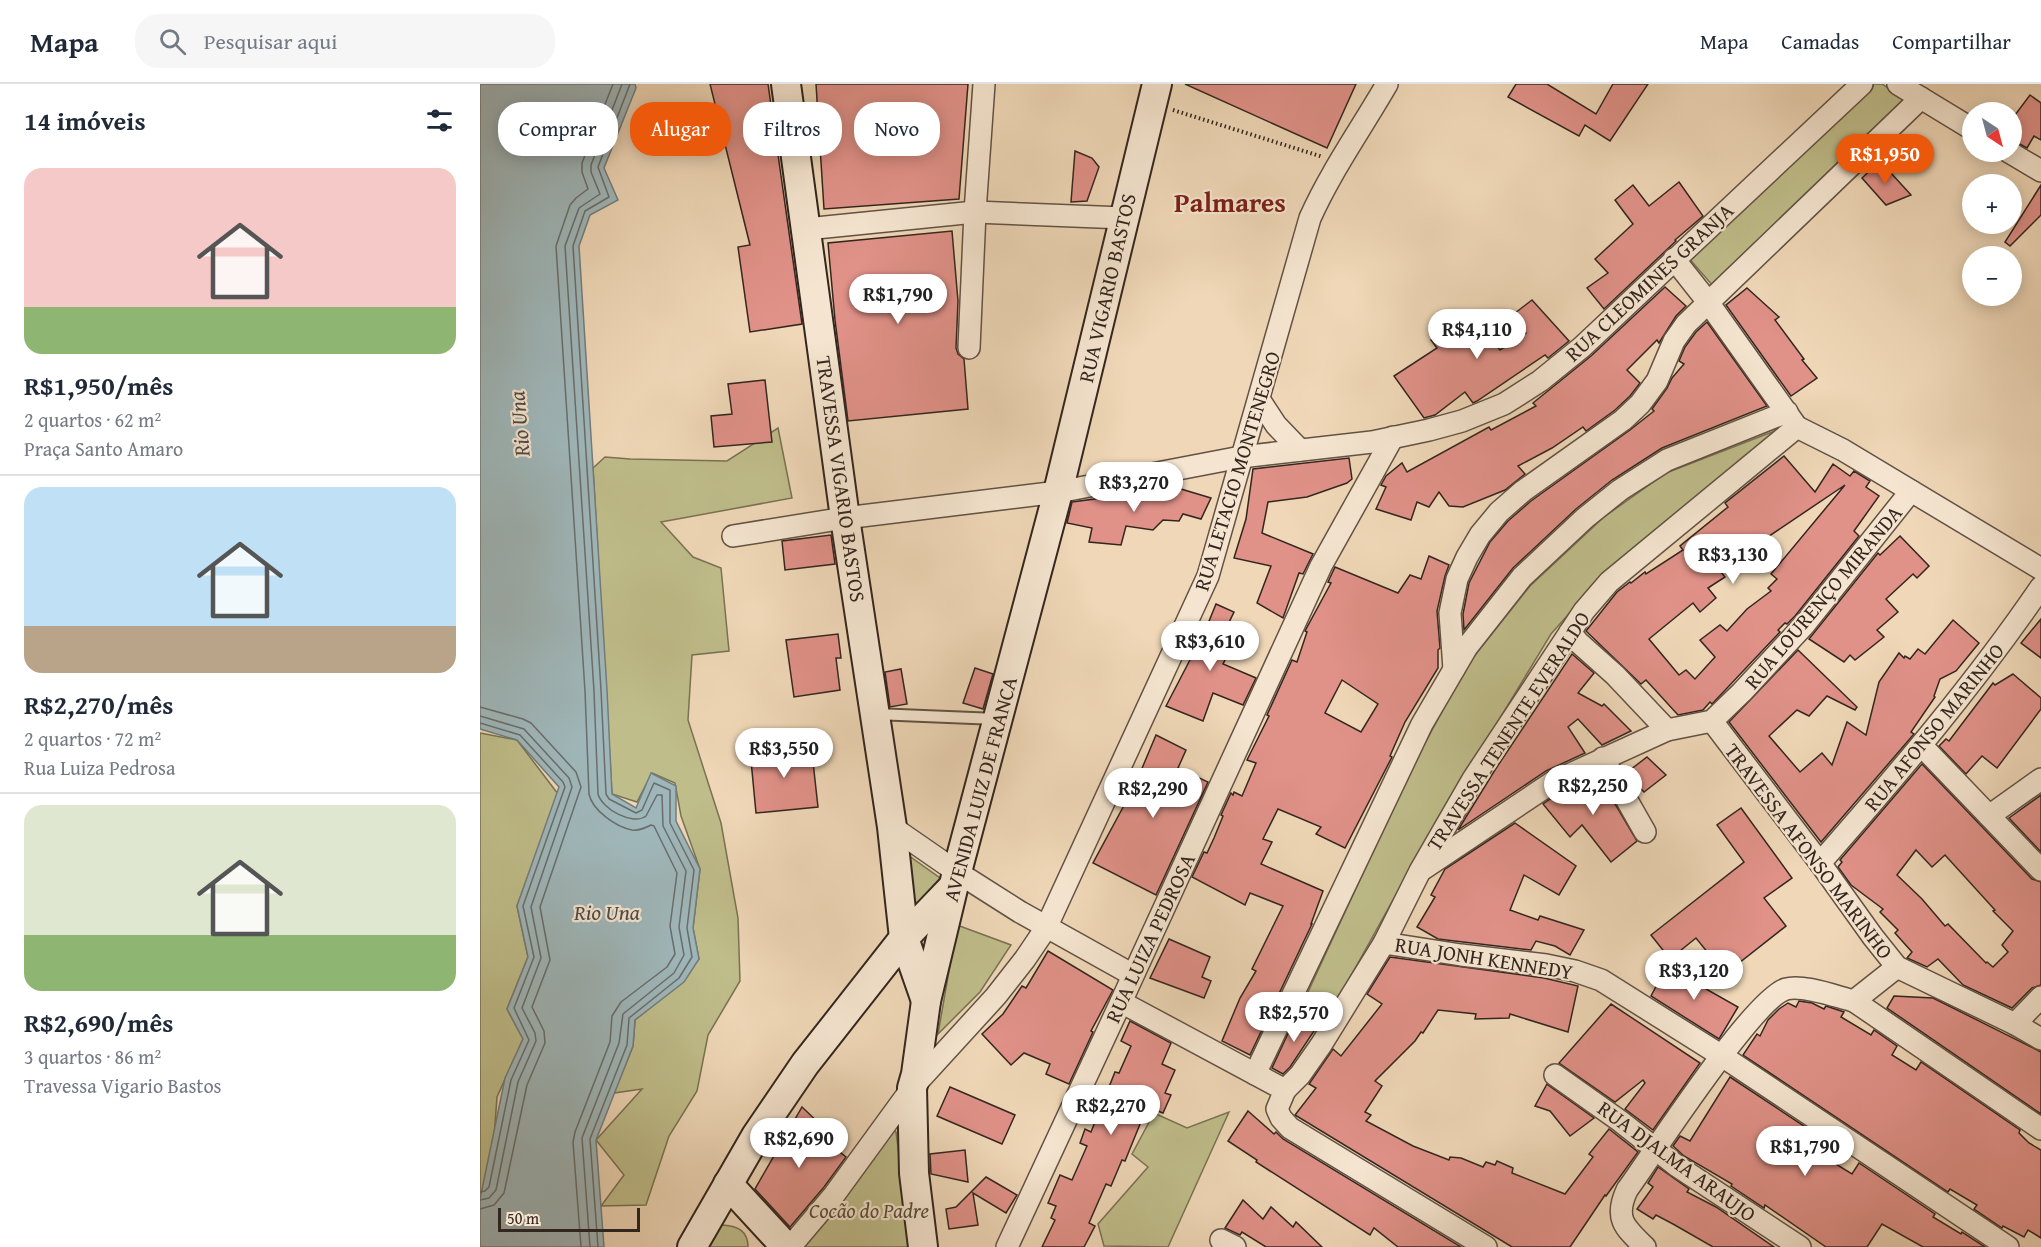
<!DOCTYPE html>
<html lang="pt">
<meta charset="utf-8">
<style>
body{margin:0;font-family:"Gentium Book Plus",serif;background:#f6f6f7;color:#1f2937;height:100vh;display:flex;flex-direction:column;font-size:22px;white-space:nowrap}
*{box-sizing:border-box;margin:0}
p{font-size:20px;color:#747a83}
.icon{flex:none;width:33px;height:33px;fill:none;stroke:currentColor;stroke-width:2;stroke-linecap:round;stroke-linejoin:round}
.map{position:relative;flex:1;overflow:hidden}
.drawer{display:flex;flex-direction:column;background:#fff;width:480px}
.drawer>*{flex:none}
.hud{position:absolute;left:18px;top:18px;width:570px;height:54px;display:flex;gap:12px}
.needle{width:39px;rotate:144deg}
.tools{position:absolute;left:1482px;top:18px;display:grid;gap:12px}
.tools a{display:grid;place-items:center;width:60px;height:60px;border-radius:50%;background:#fff;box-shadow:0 3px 15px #0003;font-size:30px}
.scale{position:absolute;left:18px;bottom:15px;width:142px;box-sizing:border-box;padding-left:6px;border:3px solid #33261f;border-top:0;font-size:16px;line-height:21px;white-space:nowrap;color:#33261f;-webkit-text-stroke:4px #f5e5d0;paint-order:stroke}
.price{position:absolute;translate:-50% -51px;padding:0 14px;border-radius:21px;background:#fff;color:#222;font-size:20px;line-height:39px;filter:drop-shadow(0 2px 3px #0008)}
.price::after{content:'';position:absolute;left:50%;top:36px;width:18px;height:14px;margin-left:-9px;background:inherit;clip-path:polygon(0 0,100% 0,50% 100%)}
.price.on{background:#ea580c;color:#fff}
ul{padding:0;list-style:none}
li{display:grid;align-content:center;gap:12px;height:318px;padding:0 24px}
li+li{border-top:2px solid #e0e1e3}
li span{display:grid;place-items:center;height:186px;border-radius:18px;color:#555}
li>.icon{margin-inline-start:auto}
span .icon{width:108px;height:108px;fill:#fffc;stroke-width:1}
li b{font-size:26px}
h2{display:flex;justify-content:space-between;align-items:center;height:72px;padding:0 24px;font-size:26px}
.chip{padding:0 21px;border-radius:24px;background:#fff;box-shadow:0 3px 15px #0003;font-size:21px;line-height:54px}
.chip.on{background:#ea580c;color:#fff}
header{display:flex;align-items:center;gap:36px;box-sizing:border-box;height:84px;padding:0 30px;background:#fff;border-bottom:2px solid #e0e1e3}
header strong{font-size:28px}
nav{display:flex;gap:33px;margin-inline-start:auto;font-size:21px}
.search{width:420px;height:54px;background:#f6f6f7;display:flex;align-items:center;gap:15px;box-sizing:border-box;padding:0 21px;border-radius:24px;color:#747a83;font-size:22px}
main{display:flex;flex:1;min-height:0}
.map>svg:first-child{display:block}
.green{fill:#bfbd8a;stroke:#797254;stroke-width:1.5}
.water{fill:#9fb7ba;stroke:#747d7c;stroke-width:1.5}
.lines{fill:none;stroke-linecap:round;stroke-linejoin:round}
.shore{stroke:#696e6c;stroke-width:1.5}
.building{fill:#e09188;stroke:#33261f;stroke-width:1.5;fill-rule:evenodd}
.lane-casing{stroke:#625245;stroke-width:14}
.street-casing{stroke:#625245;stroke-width:24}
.secondary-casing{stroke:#33261f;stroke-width:32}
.path{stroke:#33261f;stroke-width:4;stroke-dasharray:1.5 3;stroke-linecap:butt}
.lane{stroke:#f5e5d0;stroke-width:10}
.street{stroke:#f5e5d0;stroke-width:21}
.secondary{stroke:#f5e5d0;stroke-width:28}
.labels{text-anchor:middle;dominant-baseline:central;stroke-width:4.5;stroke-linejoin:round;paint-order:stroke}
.street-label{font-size:21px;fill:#33261f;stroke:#f5e5d0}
.park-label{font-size:21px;font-style:italic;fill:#564c3a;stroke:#f5e5d0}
.water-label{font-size:22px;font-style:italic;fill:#4e4a46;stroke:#f5e5d0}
.district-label{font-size:27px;font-weight:bold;fill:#7a1f14;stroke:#f5e5d0}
</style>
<header>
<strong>Mapa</strong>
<div class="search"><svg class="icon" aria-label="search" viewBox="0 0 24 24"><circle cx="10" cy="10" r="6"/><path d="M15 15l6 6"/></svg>Pesquisar aqui</div>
<nav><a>Mapa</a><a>Camadas</a><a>Compartilhar</a></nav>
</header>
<main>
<section class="drawer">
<h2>14 imóveis<svg class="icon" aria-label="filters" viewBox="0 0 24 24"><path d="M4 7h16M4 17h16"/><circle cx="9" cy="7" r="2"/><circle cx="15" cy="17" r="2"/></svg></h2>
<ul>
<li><span style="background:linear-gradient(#f6c9c9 75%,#8fb573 0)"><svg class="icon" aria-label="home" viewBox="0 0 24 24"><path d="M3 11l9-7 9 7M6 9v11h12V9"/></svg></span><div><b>R$1,950/mês</b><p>2 quartos · 62 m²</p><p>Praça Santo Amaro</p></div></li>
<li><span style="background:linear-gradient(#bfe0f5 75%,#b9a48a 0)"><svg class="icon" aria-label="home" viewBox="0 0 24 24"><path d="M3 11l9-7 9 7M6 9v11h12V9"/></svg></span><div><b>R$2,270/mês</b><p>2 quartos · 72 m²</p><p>Rua Luiza Pedrosa</p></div></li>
<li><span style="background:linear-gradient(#dfe7d0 70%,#8fb573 0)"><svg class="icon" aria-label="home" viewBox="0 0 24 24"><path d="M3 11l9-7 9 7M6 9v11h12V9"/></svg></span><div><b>R$2,690/mês</b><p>3 quartos · 86 m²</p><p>Travessa Vigario Bastos</p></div></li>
</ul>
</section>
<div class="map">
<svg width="1561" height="1163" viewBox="0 0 1561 1163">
<rect width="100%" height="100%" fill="#efd7b7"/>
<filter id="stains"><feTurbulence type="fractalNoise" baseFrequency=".00333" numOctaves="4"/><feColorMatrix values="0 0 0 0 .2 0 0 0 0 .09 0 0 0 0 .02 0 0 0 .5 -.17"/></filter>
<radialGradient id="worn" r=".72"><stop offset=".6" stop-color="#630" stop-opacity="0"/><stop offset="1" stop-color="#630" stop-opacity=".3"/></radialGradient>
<g class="green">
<polygon points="1394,0 1402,0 1428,18 1234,203 1206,171"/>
<polygon points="298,344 312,414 181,438 213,473 241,484 249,567 212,571 208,636 241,739 258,834 260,897 228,951 217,1007 189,1052 166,1121 121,1122 144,1091 116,1056 162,1005 134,1009 153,962 155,936 219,875 213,844 220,785 201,732 195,699 172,689 157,718 132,710 113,384 125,373 150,375 247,377"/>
<polygon points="1300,345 1126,488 1071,550 948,753 847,935 822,921 933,681 988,580 1050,502 1124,433 1186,389"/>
<polygon points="0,649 37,656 78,710 37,822 48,873 27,925 43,955 17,1013 12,1081 0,1122"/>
<polygon points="425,769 460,794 432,826"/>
<polygon points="477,841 531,861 500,908 458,950"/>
<polygon points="749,1028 688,1163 624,1162 618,1140 668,1083 652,1070 674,1029 707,1044"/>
<polygon points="411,1044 416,1048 431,1163 306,1163"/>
<path d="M243,1141C258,1142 268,1147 268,1163H216L233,1142Z"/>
</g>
<polygon class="water" points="0,0 155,0 156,4 124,84 138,116 110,131 99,162 127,606 132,710 156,724 171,689 196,702 196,737 220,785 213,844 219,875 204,898 155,936 153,962 116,1056 124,1163 0,1163 0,1115 25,994 43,955 27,925 48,873 37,822 79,703 37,656 0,645"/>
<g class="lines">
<g class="shore">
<polyline points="0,623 43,635 51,639 96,688 101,703 60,823 70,876 52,923 64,947 65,959 47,1001 24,1109 14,1121 0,1125"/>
<polyline points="0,632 44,645 89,694 92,703 51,823 61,874 42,924 55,949 56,957 38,998 16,1106 9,1114 0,1116"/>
<polyline points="0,639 40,651 83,698 85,703 43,822 54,873 34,924 49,956 31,996 9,1103 5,1107 0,1108"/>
<path d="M101,1163L93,1058L95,1048L130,958L132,932L141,918L187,883L195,870L190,842L197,789L174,742L171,741C165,744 159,747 152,746C136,743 112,726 109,710L105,607L76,162L90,121L96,114L108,105L102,88V79L133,0"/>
<path d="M110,1163L102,1054L139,959L143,930L194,889L204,871L199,843L206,787L183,742L182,711H177L166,732C153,742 122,725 118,710L114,607L85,162L99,124L120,110L111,88V81L142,0"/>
<polyline points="118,1163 110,1055 147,961 149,934 199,894 212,873 207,844 214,786 190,739 190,706 174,699 162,726 156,729 129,715 126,710 121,606 93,162 105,127 129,113 118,83 150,0"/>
</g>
</g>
<g class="building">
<polygon points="230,0 288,0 322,240 270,248 258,163 270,161"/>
<polygon points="336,0 488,0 479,115 344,125"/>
<polygon points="705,0 876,0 847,64"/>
<polygon points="1036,0 1067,0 1116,30 1133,0 1168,0 1130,57 1105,41 1099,52 1028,13"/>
<polygon points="1550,11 1561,19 1561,56 1554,52 1547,64 1532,56 1532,35"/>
<polygon points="595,67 612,74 619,83 607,117 591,118"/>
<polygon points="1400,77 1431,111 1406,121 1382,94"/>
<polygon points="1199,98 1223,132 1195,156 1196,157 1124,225 1107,204 1128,189 1115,175 1153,140 1135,116 1153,101 1169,122"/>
<polygon points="1561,101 1561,131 1530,162 1525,158"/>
<polygon points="472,147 478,217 476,264 478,270 484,275 488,325 368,337 355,236 348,159"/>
<polygon points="1185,203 1206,222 1196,232 1179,259 1177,256 1147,286 1160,299 1150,312 1135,326 1106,347 1103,343 1072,364 1038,382 1045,390 1025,406 983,423 969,422 959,408 949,423 937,418 931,436 896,425 906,403 901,401 906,392 922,379 927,388 1009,343 1011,346 1056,322 1053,319 1111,272"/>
<polygon points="1267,204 1299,233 1295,236 1324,275 1322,276 1337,294 1311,312 1246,221"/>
<polygon points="1052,216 1089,257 1068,274 1065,271 997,317 993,319 985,308 955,331 944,334 914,292 957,264 951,256 991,229 1020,266 1046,249 1031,232"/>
<polygon points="1227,238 1287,322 1182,364 1132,396 1096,425 1033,484 984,546 983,530 989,499 1010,458 1028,437 1051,417 1150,346 1174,327 1172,325 1187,304 1192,294 1204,280 1199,277 1205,263 1216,248"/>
<polygon points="285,296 292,358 234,363 231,332 252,330 248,300"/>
<path d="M1304,372L1335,408L1353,380L1370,392L1374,387L1390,397L1386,403L1399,412L1374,447L1379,452L1315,532L1307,540L1305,539L1298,546L1300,548L1232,620L1230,618L1223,626L1198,631L1166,596L1161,600L1106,547L1137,508L1150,498L1151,499L1165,488L1166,490L1203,466L1200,462L1248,423L1245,419ZM1365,401L1291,490L1297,495L1288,504L1291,507L1267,525L1247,547L1240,541L1220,556L1235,573L1215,595L1206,586L1199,591L1169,555L1213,519L1220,528L1236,514L1228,504L1245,493L1241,488L1256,476L1255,475Z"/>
<polygon points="869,374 872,395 867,399 827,413 788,418 782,449 833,470 823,490 819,489 803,534 777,519 791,482 754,474 766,435 773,385"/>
<polygon points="691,402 731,414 721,435 703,430 699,437 683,436 673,446 646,442 641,461 609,458 612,444 587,439 592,418 653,410 652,414 683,416"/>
<polygon points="351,451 355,480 305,486 302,457"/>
<polygon points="1420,452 1449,482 1437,494 1433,490 1406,515 1418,528 1397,546 1404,553 1375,576 1370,571 1364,578 1329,555 1398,469 1400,471"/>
<path d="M949,472L969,481L965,492L957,527L960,564L958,566V584L925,638L910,672L912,673L865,764L836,750L841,743L798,725L783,755L792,758L781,780L843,807L831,840H832L770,971L742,957L760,914L776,887L772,885L803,822L770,809L765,821L712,793L724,768L727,769L734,754L743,732L741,731L751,709L753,711L754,708L762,712L776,679L767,676L789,632L787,631L812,576L817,578L827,548L825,547L851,499L848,498L855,483L918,509L930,491L941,495ZM862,596L898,620L881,648L845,629Z"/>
<polygon points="736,520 754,528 740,557 752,563 743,580 776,594 763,621 733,609 723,637 686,622 725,547"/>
<polygon points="1561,535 1561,574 1541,559"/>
<polygon points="1473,536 1499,559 1476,587 1460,595 1454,612 1455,613 1431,648 1434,650 1341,758 1249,638 1318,566 1377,623 1375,626 1347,612 1329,632 1317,626 1289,652 1320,688 1342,669 1352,681 1367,638 1386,651 1399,598 1419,569 1424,574 1425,572 1430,575 1438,565 1445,570"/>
<polygon points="358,550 361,574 356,574 360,606 314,613 306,556"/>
<polygon points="1092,570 1114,589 1098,609 1122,622 1124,620 1151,647 1122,661 1098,635 1088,643 1105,669 1066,687 978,746 1015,686"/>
<polygon points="495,584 513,590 503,625 483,619"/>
<polygon points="421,585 427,620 410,623 405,588"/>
<polygon points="1533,590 1561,614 1561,625 1517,684 1502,672 1486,690 1459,662 1466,655 1469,657 1513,599 1515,601"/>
<polygon points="676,651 706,666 698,684 728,698 676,811 613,779 655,701"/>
<polygon points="331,660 338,723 276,729 270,666"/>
<polygon points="1167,673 1186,691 1164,708 1146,689"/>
<path d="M1442,680L1552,795L1561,798V901L1552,904L1532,924L1483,901L1458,875L1447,883L1427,874L1432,868L1415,849L1418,846L1400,828L1403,825L1371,801L1358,783L1362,778L1360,776ZM1436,766L1452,783L1465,771L1515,826L1513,827L1533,847L1522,861L1528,868L1513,883L1507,878L1506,879L1468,840L1465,842L1442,815L1417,791Z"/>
<polygon points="1118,691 1157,757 1131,778 1102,741 1090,753 1063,720 1079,709"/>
<polygon points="1561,711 1561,768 1529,734"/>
<polygon points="1261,724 1312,794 1284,814 1306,842 1245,890 1216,854 1190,875 1171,851 1264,778 1237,741"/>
<polygon points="1035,739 1096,782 1079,811 1044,791 1030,826 1058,836 1060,832 1104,846 1090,871 1075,862 1056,857 1051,866 958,855 937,843 955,813 951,811 965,785"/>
<polygon points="689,855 730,873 722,893 731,897 724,914 670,894"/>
<polygon points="568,867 633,906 611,947 613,948 589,1000 566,990 570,980 544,969 531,981 502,950 523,930 542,902 546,904"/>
<polygon points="910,873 1064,894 1098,902 1088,948 1030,930 1029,934 995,935 996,930 958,926 943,949 941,948 935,957 895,997 902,1002 885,1028 891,1031 886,1037 933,1062 969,1076 970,1073 981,1074 1003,1083 1006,1078 1015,1081 1017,1077 1033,1084 1032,1089 1085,1110 1113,1073 1109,1070 1129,1045 1158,1068 1126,1112 1125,1111 1090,1163 1032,1163 815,1031 836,1004 829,1000 853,965 861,972 902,920 887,910"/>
<polygon points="1188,880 1229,903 1226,905 1258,923 1239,955 1171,912"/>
<polygon points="1414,912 1453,914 1561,968 1561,1030 1407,924"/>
<polygon points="1319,917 1332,919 1344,925 1346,922 1364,928 1361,933 1391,951 1394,946 1417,962 1412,971 1436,986 1441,978 1540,1046 1539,1049 1549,1059 1561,1066 1561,1154 1548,1146 1544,1153 1523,1142 1522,1144 1494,1125 1497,1121 1470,1105 1468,1108 1263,971 1277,950 1280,952 1288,936 1299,925 1308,919 1316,923"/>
<polygon points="1131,920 1220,979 1173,1046 1145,1025 1165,999 1163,996 1135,1018 1079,979"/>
<polygon points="818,928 838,941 810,983 803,990 792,984"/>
<polygon points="650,937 691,959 682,980 695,986 685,1009 691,1011 683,1029 667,1023 645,1077 642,1076 631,1102 626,1100 609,1139 615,1142 604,1163 562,1163 575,1136 571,1134 576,1122 568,1119 580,1091 592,1096 607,1062 600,1059 605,1045 611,1048 635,988 639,989 651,962 641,957"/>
<polygon points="1250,993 1336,1050 1328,1063 1372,1090 1379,1079 1455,1130 1453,1133 1481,1150 1482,1148 1505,1163 1443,1163 1402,1140 1387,1163 1346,1163 1285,1121 1284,1124 1251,1102 1252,1100 1204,1072 1193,1062 1200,1052 1210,1057"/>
<polygon points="1067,1000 1068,1001 1114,1034 1090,1052 1070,1027 1055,1022"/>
<polygon points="470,1003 535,1031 522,1060 457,1032"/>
<polygon points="322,1023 346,1046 343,1055 366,1073 344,1103 310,1143 275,1105"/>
<polygon points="768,1027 794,1050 796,1048 803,1055 981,1163 918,1163 894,1144 890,1151 776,1078 777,1076 748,1057"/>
<polygon points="485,1066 488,1098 451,1090 450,1070"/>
<polygon points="1178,1083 1209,1105 1207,1108 1236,1123 1294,1163 1233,1163 1193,1140 1176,1131 1173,1135 1157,1125 1173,1103 1168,1099"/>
<polygon points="506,1093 537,1111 526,1129 493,1109 498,1141 469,1145 466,1125 476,1123"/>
<polygon points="763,1116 783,1135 791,1123 813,1143 816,1138 842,1163 786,1163 762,1148 760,1151 745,1144"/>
</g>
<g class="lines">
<g class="lane-casing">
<polyline id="lane" points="395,630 517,635"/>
</g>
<g class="street-casing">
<g id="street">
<polyline points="1418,0 1492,45"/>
<polyline points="1529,68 1561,87"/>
<polyline points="326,145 495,128 644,134"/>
<polyline points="1194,175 1228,218 1314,339"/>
<polyline points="489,264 495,128 504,0"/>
<polyline points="779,315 796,341 820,366"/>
<polyline points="1317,343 1363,366 1561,485"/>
<polyline points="253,452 365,434 578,408 761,373 892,358 949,346 982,337 1024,320 1060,297 1102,263 1382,0"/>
<polyline points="1090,548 1098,558 1135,591 1187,646"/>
<polyline points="974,585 970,529 977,495 987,473 1000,451 1019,428 1043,407 1143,336 1160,320 1177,297 1194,257 1206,240 1441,14"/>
<polyline points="1232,637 1340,779 1393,853 1417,883 1535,940 1561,955"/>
<polyline points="1442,662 1561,786"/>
<polyline points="1123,674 1165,748"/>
<polyline points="1509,732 1561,695"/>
<polyline points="412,743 477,788 540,828 653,891"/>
<path d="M1340,779C1418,690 1494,601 1561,503"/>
<polyline points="943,785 1073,698 1187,646 1232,637 1262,608 1325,540 1431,407"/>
<polyline points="904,859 981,871 1066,881 1095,887 1121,896 1242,972 1528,1163"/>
<polyline points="1374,917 1561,1045"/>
<polyline points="641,918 805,1006 797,1025 801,1034 810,1044 1006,1163"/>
<polyline points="1535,940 1561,913"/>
<polyline points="775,990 942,640 987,563 1042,493 1105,434 1140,406 1187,376 1307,328"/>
<polyline points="1075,991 1140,1037 1197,1082 1320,1163"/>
<polyline points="805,1006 820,991 841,961 904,859 940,787 993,695 1104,527 1129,498 1317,343"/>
<polyline points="741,1156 755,1163"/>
<path d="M310,1163L354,1111L432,1004L516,912L545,875L566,844L728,492L830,134C851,87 881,45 907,0"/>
<polyline points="527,1163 641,918 841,482 913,353"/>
<path d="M1165,1163C1144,1143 1134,1134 1147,1106C1173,1070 1273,915 1306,905C1323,900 1357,913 1374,917L1417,883"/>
</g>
</g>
<g class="secondary-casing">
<g id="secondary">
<polyline points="306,0 365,434 412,743 424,854 446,917"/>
<polyline points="248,1100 306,1163"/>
<polyline points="212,1163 276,1052 325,980 424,854 472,804"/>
<polyline points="443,1163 434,1089 432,1004 436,990 446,917 477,788 578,408 677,0"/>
</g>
</g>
<polyline class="path" points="693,26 843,73"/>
<use href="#lane" class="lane"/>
<use href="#street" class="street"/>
<use href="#secondary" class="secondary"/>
</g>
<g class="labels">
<g class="street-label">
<text transform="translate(1169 198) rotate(-43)">RUA CLEOMINES GRANJA</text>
<text transform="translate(627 204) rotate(-77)">RUA VIGARIO BASTOS</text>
<text transform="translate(757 387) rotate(-73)">RUA LETACIO MONTENEGRO</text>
<text transform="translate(361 395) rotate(82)">TRAVESSA VIGARIO BASTOS</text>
<text transform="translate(1343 513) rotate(-50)">RUA LOURENÇO MIRANDA</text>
<text transform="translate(1454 643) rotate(-51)">RUA AFONSO MARINHO</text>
<text transform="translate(1028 647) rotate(-57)">TRAVESSA TENENTE EVERALDO</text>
<text transform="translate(500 705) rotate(-75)">AVENIDA LUIZ DE FRANCA</text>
<text transform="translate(1329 767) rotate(53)">TRAVESSA AFONSO MARINHO</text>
<text transform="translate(670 854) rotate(-65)">RUA LUIZA PEDROSA</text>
<text transform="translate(1004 874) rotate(9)">RUA JONH KENNEDY</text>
<text transform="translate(1197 1077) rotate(36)">RUA DJALMA ARAUJO</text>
</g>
<g class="park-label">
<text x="389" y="1126">Cocão do Padre</text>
</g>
<g class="water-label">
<text transform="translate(39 340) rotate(-95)">Rio Una</text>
<text x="127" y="828">Rio Una</text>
</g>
<g class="district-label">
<text x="750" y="118">Palmares</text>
</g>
</g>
<rect width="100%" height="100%" filter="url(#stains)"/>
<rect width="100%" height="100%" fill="url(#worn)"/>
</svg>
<div class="tools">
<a><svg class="needle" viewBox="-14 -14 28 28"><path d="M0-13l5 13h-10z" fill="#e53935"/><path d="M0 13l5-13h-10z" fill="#747a83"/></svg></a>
<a>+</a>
<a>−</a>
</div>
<div class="scale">50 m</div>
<b class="price on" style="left:1405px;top:101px">R$1,950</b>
<b class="price" style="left:418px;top:241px">R$1,790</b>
<b class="price" style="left:997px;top:276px">R$4,110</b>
<b class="price" style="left:654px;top:429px">R$3,270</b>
<b class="price" style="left:1253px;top:501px">R$3,130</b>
<b class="price" style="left:730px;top:588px">R$3,610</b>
<b class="price" style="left:304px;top:695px">R$3,550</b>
<b class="price" style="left:1113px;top:732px">R$2,250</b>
<b class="price" style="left:673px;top:735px">R$2,290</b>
<b class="price" style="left:1214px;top:917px">R$3,120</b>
<b class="price" style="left:814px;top:959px">R$2,570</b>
<b class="price" style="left:631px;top:1052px">R$2,270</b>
<b class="price" style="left:319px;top:1085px">R$2,690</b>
<b class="price" style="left:1325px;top:1093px">R$1,790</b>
<div class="hud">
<a class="chip">Comprar</a>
<a class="chip on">Alugar</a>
<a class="chip">Filtros</a>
<a class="chip">Novo</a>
</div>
</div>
</main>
